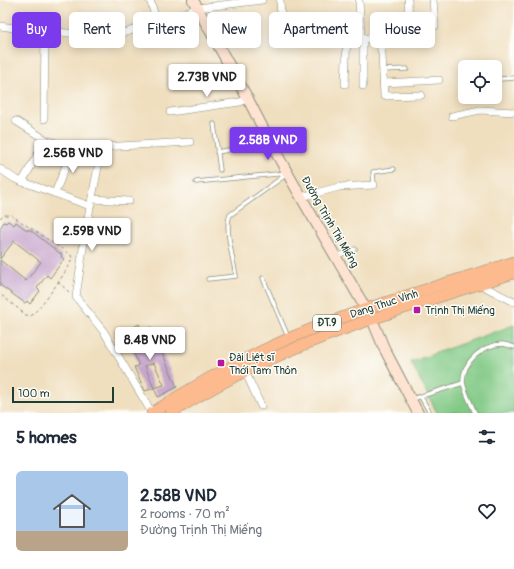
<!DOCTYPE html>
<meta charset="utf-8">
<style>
body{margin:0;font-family:Pangolin,sans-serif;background:#f6f6f7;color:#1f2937;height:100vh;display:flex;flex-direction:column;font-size:15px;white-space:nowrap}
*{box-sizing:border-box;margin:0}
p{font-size:13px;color:#747a83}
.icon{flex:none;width:22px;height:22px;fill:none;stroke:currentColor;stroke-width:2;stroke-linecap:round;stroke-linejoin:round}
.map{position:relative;height:413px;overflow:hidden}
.side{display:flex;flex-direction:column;background:#fff;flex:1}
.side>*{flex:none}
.guide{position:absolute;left:12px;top:12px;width:490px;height:36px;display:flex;gap:8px}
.buttons{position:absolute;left:458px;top:60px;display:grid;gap:8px}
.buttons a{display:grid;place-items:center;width:44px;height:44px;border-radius:6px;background:#fff;box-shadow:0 2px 10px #0003;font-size:20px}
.scale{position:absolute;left:12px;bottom:10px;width:102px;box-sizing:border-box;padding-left:4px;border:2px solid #1f3d34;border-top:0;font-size:11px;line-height:14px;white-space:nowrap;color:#1f3d34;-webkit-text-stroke:3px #fdfcf7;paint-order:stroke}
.price{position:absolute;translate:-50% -34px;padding:0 9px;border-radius:4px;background:#fff;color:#222;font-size:13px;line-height:26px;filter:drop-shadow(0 1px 2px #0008)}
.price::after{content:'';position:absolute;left:50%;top:24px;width:12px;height:9px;margin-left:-6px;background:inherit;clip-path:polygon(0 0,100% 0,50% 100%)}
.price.selected{background:#7c3aed;color:#fff}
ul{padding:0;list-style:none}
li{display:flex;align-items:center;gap:12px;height:100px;padding:0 16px}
li span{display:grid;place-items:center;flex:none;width:112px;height:80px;border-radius:6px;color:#555}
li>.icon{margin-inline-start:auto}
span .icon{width:48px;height:48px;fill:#fffc;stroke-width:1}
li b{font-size:17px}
h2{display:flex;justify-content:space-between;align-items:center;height:48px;padding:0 16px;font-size:17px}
.tag{padding:0 14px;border-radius:6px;background:#fff;box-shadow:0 2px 10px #0003;font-size:14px;line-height:36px}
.tag.selected{background:#7c3aed;color:#fff}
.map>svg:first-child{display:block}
.green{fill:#81c985;stroke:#50835c}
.building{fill:#c7a6cd;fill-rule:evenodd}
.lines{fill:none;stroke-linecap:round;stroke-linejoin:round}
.service-casing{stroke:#888e7a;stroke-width:5}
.minor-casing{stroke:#888e7a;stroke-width:8}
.secondary-casing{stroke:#888e7a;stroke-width:12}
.primary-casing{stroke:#888e7a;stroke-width:12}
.path{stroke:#888e7a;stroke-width:1;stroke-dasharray:3 3;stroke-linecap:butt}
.service{stroke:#fff;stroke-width:3.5}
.minor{stroke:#fff;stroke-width:7}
.secondary{stroke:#fee3d2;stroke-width:10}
.primary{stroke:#fcba8e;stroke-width:11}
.poi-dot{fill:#b5179e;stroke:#fdfcf7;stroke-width:1.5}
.labels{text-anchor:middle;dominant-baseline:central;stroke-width:3;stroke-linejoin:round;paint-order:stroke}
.shield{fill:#fdfcf7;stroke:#62766e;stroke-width:1}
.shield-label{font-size:10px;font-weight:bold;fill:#1f3d34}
.street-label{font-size:11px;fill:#1f3d34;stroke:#fdfcf7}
.poi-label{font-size:11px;fill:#1f3d34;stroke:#fdfcf7;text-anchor:start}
</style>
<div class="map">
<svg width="514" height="413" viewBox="0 0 514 413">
<rect width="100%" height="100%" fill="#fdfcf7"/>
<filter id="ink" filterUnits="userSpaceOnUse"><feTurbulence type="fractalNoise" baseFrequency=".025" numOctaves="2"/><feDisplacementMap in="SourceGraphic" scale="8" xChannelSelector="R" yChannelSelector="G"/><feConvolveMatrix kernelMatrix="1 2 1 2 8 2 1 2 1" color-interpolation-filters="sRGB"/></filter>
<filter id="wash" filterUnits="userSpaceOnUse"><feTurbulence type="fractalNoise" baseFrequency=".012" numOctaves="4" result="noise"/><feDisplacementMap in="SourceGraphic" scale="16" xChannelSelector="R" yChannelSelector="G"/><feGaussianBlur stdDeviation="0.9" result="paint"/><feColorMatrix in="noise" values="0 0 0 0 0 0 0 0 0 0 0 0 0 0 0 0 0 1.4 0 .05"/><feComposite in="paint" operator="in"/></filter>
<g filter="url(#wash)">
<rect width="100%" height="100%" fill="#f0dfbf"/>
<polygon class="green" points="514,325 514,413 437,413 411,362"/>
<g id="blocks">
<g class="building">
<polygon points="8,221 14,225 16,222 28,231 29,229 62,255 61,257 64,259 50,278 47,275 37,288 40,291 30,304 27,301 25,303 0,285 0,260 26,281 41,262 14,241 0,259 0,228 4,222 6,223"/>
<path d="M139,324L142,331L151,327L177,387L158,397L154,388L145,391L134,367L139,366L125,332ZM154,363L164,385L154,388L145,366Z"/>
</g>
</g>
</g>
<g filter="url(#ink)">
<use href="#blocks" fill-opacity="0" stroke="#888e7a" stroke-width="1"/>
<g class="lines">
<g class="service-casing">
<g id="service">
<polyline points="383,70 407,69"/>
<polyline points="500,79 514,78"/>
<polyline points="214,124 220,170"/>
<polyline points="217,152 269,143"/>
<polyline points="196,182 287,173"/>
<polyline points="374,185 373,172 394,169"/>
<polyline points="337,256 355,249"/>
<polyline points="263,278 288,337"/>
<path d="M208,279L236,276C234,263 224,227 230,215L287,174"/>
<polyline points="421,397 430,413"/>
<polyline points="412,399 463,383"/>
<path d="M475,413C472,405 463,389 463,381C463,361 483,345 502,344C506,344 510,346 514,347"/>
</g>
</g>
<g class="minor-casing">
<g id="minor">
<polyline points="150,0 157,22"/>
<polyline points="280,0 282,35 347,34 370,39 392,33 435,26 433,0"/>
<polyline points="359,0 361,37"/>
<polyline points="408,0 409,30"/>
<polyline points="0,26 36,31 99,35 127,32 198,8 262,0"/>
<polyline points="378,36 382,54 384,96 421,95"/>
<polyline points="363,38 363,86"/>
<polyline points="384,83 439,80"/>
<polyline points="345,84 347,34"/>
<polyline points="170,112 240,102 248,99"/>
<polyline points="452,116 480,110 514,112"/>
<polyline points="44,119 45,31"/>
<polyline points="16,121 46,140 73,148 55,193"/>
<polyline points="0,169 15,179 90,206"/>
<polyline points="22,182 46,140"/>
<polyline points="301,197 339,187 374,185"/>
<polyline points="92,199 129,201"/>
<polyline points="479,284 514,302"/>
<polyline points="245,371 261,406"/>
<polyline points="152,413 104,332 76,297 86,228 102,147 190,142"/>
</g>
</g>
<g class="secondary-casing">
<g id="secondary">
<polyline points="193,0 248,99 270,142 301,197 366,309"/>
<polyline points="372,319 384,348 418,413"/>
</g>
</g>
<g class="primary-casing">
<g id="primary">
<path d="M152,413C196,384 242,359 290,338C363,307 439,286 514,262"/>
<path d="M171,413C276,345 396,310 514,273"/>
</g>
</g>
<g class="path">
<path d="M0,218L3,215H11L71,255L72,258C69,270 40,308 31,316L26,315L0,294"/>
<polyline points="58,282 69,292"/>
</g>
<use href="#service" class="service"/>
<use href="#minor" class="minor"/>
<use href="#secondary" class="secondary"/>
<use href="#primary" class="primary"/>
</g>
</g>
<g class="poi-dot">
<rect x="413" y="306" width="8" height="8" rx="2"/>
<rect x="217" y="359" width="8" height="8" rx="2"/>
</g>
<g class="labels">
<rect class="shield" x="313" y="315" width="28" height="16" rx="3"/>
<g class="shield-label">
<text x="327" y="323">ĐT.9</text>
</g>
<g class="street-label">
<text transform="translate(330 222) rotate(60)">Đường Trịnh Thị Miếng</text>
<text transform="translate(384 304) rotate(-18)">Dang Thuc Vinh</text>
</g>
<g class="poi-label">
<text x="425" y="310">Trịnh Thị Miếng</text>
<text x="229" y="357">Đài Liệt sĩ<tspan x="229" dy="13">Thới Tam Thôn</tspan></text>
</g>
</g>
</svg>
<div class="buttons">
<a><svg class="icon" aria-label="locate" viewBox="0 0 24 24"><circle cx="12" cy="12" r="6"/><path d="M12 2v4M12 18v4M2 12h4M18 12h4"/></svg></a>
</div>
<div class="scale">100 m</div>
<b class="price" style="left:207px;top:98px">2.73B VND</b>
<b class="price selected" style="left:268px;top:161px">2.58B VND</b>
<b class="price" style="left:73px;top:174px">2.56B VND</b>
<b class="price" style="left:92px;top:252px">2.59B VND</b>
<b class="price" style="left:150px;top:361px">8.4B VND</b>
<div class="guide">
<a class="tag selected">Buy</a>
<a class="tag">Rent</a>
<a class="tag">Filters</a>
<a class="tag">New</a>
<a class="tag">Apartment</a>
<a class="tag">House</a>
</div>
</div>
<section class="side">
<h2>5 homes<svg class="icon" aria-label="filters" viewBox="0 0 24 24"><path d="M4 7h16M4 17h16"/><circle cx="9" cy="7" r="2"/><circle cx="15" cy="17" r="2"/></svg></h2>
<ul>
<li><span style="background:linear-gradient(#a9c7e8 75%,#b9a48a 0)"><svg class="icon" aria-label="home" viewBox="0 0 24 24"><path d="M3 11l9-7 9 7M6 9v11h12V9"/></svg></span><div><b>2.58B VND</b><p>2 rooms · 70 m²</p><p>Đường Trịnh Thị Miếng</p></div><svg class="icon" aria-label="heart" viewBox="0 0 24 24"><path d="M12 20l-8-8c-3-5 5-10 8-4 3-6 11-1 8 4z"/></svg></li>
</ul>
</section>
